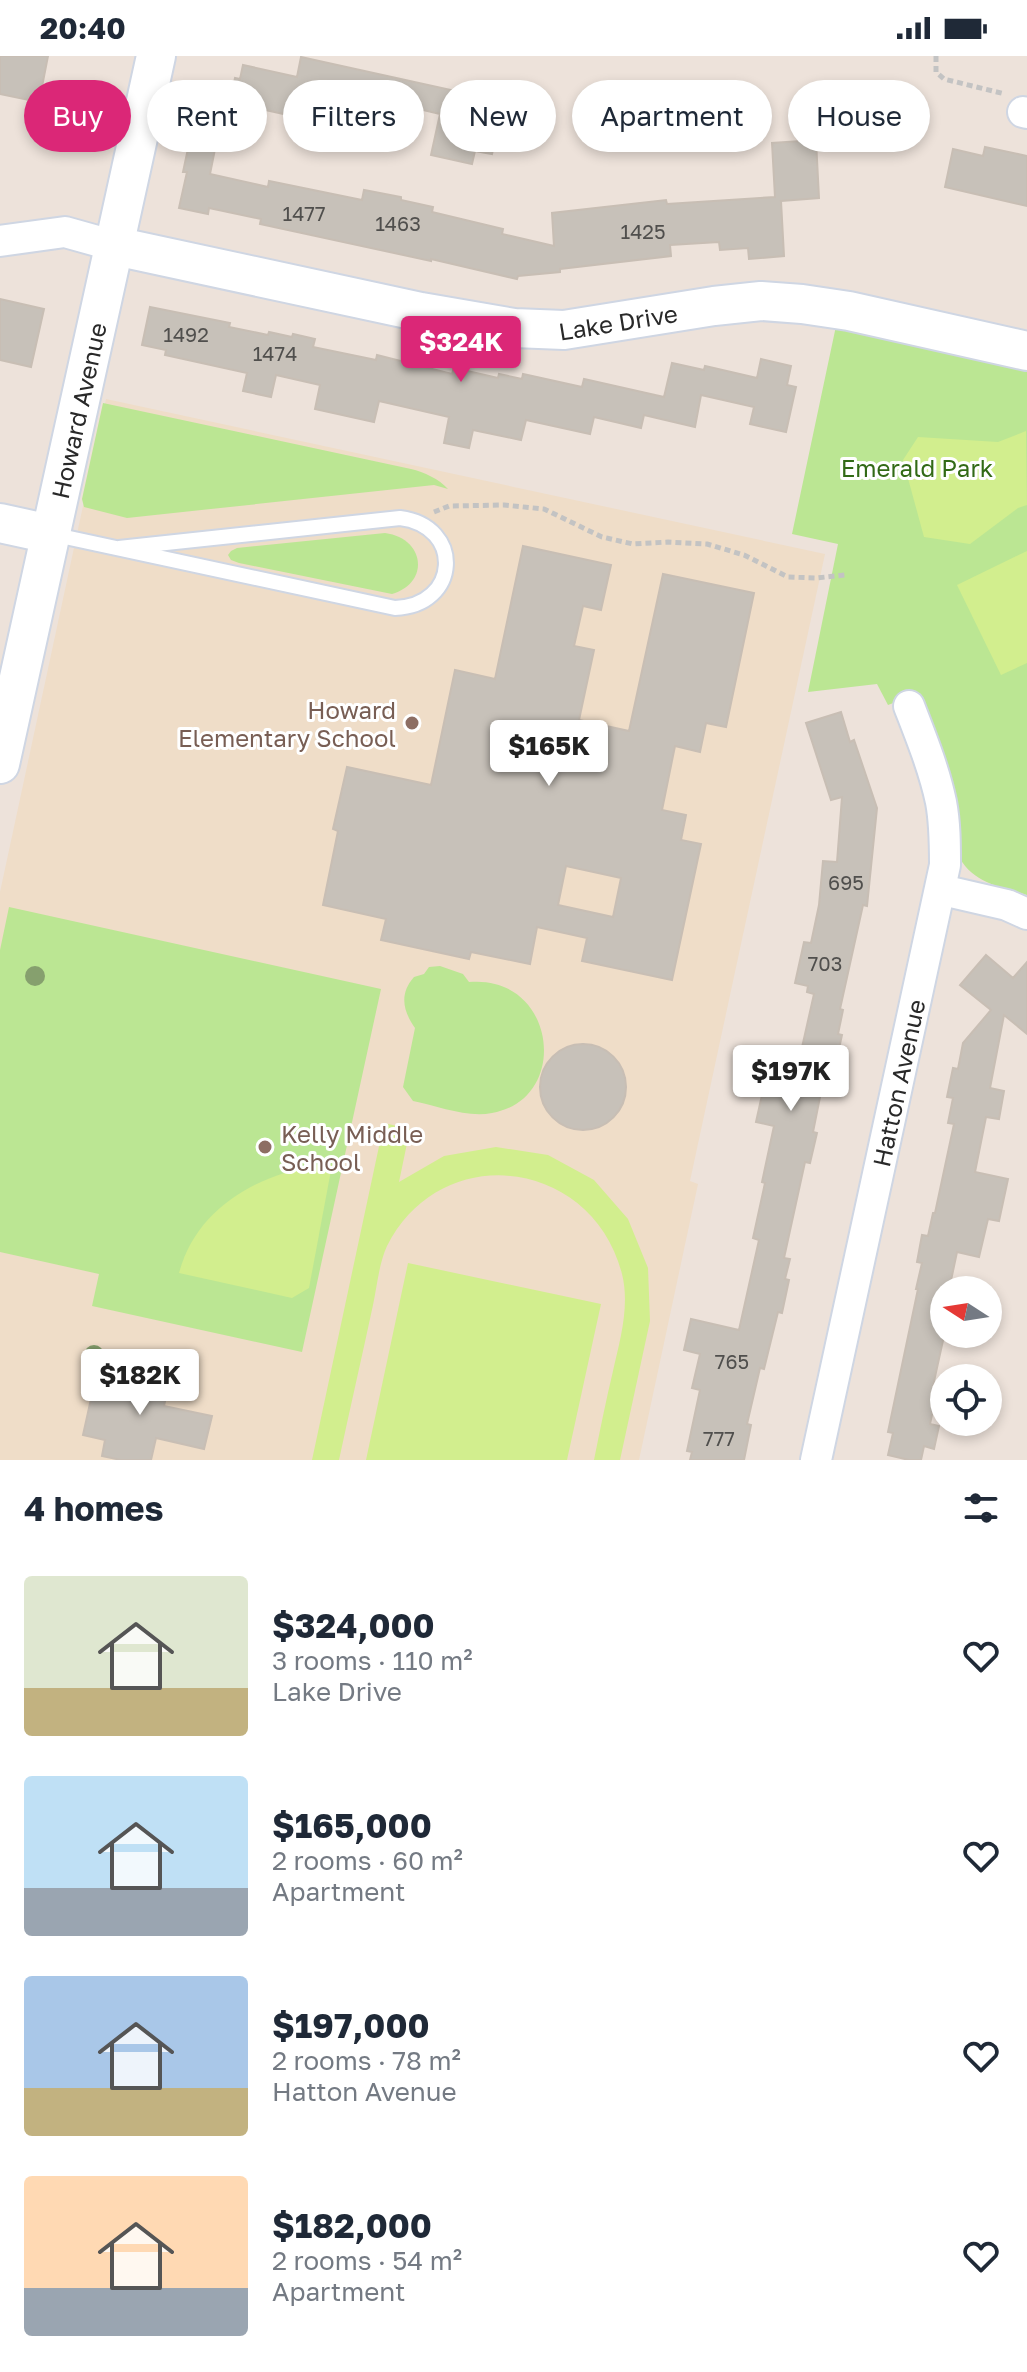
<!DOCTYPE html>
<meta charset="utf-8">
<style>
body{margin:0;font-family:"Golos Text",sans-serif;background:#f6f6f7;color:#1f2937;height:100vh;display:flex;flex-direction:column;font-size:30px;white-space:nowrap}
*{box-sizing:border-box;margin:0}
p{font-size:26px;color:#747a83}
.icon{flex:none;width:44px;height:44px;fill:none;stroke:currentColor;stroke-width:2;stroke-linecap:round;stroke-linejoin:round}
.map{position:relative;height:1404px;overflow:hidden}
.drawer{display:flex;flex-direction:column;background:#fff;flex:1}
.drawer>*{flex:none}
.top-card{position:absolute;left:24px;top:24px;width:980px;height:72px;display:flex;gap:16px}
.needle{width:52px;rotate:282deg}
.buttons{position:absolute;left:930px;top:1220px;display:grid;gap:16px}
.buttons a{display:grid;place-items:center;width:72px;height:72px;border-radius:50%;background:#fff;box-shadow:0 4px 12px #0003;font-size:40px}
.price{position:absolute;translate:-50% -68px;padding:0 18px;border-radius:8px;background:#fff;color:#222;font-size:26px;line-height:52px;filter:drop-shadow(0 2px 4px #0008)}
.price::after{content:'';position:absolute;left:50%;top:48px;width:24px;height:18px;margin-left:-12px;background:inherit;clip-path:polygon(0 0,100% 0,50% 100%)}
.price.active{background:#db2777;color:#fff}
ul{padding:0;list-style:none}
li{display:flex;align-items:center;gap:24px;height:200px;padding:0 24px}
li span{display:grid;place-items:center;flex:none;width:224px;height:160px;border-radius:8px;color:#555}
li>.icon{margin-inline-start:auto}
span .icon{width:96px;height:96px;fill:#fffc;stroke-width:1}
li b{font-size:34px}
h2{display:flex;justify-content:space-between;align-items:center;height:96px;padding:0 24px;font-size:34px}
.tag{padding:0 28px;border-radius:36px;background:#fff;box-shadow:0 4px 12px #0003;font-size:28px;line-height:72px}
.tag.active{background:#db2777;color:#fff}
.status{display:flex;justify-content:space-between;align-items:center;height:56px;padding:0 40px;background:#fff;direction:ltr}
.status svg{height:22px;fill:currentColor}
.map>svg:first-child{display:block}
.education{fill:#efddc8}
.green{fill:#bbe693}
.pitch{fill:#d2ee8e}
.building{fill:#c7c1b9;stroke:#c8beb4;stroke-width:2;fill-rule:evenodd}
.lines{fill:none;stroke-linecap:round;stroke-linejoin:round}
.service-casing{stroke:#cfd6e3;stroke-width:18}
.minor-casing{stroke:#cfd6e3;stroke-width:34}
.tertiary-casing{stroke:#cfd6e3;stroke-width:42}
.path{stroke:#c3c3c3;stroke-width:5;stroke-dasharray:6 4;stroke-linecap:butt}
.service{stroke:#fff;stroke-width:14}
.minor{stroke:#fff;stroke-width:30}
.tertiary{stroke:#fff;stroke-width:38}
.tree{fill:#86a06e}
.education-dot{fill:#8d6e63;stroke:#fff;stroke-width:3}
.labels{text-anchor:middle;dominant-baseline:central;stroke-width:6;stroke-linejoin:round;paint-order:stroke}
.number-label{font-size:20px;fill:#504f4d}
.street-label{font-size:24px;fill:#292929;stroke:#fff}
.park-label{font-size:24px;fill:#326a16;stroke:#fff}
.education-label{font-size:24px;fill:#785e54;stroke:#fff;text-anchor:end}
</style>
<div class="status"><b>20:40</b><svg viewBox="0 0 49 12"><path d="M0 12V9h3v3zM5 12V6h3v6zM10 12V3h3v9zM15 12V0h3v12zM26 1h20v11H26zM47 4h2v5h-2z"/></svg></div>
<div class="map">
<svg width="1027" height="1404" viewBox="0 0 1027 1404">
<rect width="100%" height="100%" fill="#ede2da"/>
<polygon class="education" points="106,343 825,498 690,1125 698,1128 639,1404 0,1404 0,836"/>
<g class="green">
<path d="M836,270L1027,312V839C998,830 971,827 957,797L948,727L920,637L888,649L877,628L808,636L838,488L792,478Z"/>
<path d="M103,347L411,413C424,416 439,423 448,433L434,429L127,462L84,451L82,443Z"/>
<path d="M385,477C424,482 431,526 392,538L239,507L231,504L228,499L231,495L237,492Z"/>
<polygon points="9,851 381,933 302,1296 92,1250 99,1218 0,1196 0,894"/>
<path d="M440,910L463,918L469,926C556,918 572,1043 492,1057C467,1062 438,1050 413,1045L403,1031L415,972C403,955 399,938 414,921L424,918L429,911Z"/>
</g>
<g class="pitch">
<polygon points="1026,375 1027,449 1018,452 970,488 924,481 903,404 918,381 998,386"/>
<polygon points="1027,495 1027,607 1001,619 957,529"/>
<path d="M384,1067L410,1073L399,1126L444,1100L496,1091L548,1099L594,1124L628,1163L648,1212L650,1265L620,1404H594C600,1374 606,1344 613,1315C620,1284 630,1250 622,1218C593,1103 442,1082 387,1190C379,1207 377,1231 373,1249C362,1301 350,1352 339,1404H312Z"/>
<path d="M318,1109H332L309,1232L292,1242L179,1217C196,1153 256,1119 318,1109Z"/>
<polygon points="408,1207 601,1248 567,1404 366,1404"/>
</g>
<g class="building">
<polygon points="0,0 48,0 39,46 0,38"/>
<polygon points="301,1 478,40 474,57 500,63 492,98 475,95 472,108 431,99 440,58 323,30 315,65 230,46 235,22 240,23 243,9 297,21"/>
<polygon points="647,58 649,86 608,88 607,60"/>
<polygon points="816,84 819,142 781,145 784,200 749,203 748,192 720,194 719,186 670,189 671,200 560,213 560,216 518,220 517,223 431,203 431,205 260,168 261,163 209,152 208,158 179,152 187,116 183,116 189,88 215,93 210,118 268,131 269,125 362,144 364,134 401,141 401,144 433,151 432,156 503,173 502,178 554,190 552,157 666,144 667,148 775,141 772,87"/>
<polygon points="985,91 1027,100 1027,150 945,131 953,93 983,100"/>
<polygon points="0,243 44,253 31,311 0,304"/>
<polygon points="150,251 230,267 229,271 268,279 269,276 292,281 293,278 315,283 313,291 376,304 377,299 452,318 454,312 498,322 499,318 522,323 523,318 582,331 584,323 664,341 672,307 704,314 705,310 757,322 761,303 791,310 787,329 796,331 786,376 750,368 754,351 701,339 695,371 644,359 641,372 594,361 590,378 526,364 521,384 473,374 469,392 444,387 449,361 379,345 374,366 315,353 320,329 276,319 271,341 243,335 247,317 165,299 166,294 142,289"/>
<path d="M523,490L611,509L601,554L583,550L574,590L594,594L579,664L629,675L663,518L754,537L726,671L706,667L700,696L675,690L662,754L686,759L681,784L701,788L672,924L582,905L587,882L537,871L530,908L471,896L469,903L381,884L386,863L323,849L338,775L333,773L347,711L431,729L455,614L495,623ZM566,810L621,822L613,861L558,849Z"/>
<polygon points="841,656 850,686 854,684 877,752 867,850 863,849 840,953 843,954 838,978 842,979 836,1006 831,1005 826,1026 823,1026 813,1076 817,1077 810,1107 805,1106 784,1202 790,1203 785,1223 789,1224 782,1257 778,1256 764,1313 760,1312 747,1368 751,1369 744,1404 690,1404 692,1396 687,1395 700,1334 692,1332 700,1298 684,1294 691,1263 739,1274 759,1184 753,1182 765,1127 762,1126 774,1070 756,1066 764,1030 792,1036 814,938 807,936 808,930 795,927 804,886 811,887 819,849 823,805 837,806 842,741 831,744 806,667"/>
<polygon points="986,899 1013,922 1027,906 1027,978 1004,959 990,1032 1004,1035 999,1063 986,1061 975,1116 1008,1123 999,1165 988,1163 979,1201 957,1196 949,1234 944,1234 944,1280 933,1330 938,1331 930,1368 939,1370 934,1393 924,1390 921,1404 909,1404 888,1399 893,1377 888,1376 918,1233 916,1233 922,1207 917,1206 922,1179 928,1180 933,1157 935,1157 954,1068 948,1067 953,1042 947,1041 953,1012 958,1013 963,987 991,954 960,929"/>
<circle cx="583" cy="1031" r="43"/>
<polygon points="122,1311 170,1322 164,1350 212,1360 204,1393 156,1382 151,1404 121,1404 102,1400 105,1384 83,1379 95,1325 118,1330"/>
</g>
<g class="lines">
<g class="service-casing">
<path id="service" d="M51,478L395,552C460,550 464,470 400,462L119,492"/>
</g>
<g class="minor-casing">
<g id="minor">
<polyline points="1023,56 1027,57"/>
<polyline points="0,185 65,176 115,190"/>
<polyline points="942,834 1007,849 1027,858"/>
<path id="s1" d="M816,1404L945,809C945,788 945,767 941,746C934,713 921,681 909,650"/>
</g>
</g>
<g class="tertiary-casing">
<g id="tertiary">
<path id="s2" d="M115,190L421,256L514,272L564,274L714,250L761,245L802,248L849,255L1027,295"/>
<polyline points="0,467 50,478"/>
<path id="s3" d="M0,708L156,0"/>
</g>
</g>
<g class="path">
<polyline points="936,0 936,16 944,23 1005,38"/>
<polyline points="434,456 449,450 504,449 544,453 602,481 633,488 668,486 707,488 744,499 788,521 816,522 845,519"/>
</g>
<use href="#service" class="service"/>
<use href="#minor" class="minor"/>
<use href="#tertiary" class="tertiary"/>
</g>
<g class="tree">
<circle cx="35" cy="920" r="10"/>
<circle cx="94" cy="1299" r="10"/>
</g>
<g class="education-dot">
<circle cx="412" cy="667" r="8"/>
<circle cx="265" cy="1091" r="8"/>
</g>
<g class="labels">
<g class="number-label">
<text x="304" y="157">1477</text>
<text x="398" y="167">1463</text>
<text x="643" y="175">1425</text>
<text x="186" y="278">1492</text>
<text x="275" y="297">1474</text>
<text x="846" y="826">695</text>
<text x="825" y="907">703</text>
<text x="732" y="1305">765</text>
<text x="719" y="1382">777</text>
</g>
<g class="street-label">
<text stroke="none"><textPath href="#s2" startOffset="512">Lake Drive</textPath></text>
<text stroke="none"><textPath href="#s3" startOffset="362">Howard Avenue</textPath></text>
<text stroke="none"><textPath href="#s1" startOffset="386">Hatton Avenue</textPath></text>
</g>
<g class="park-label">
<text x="917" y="411">Emerald Park</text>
</g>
<g class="education-label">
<text x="396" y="653">Howard<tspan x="396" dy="28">Elementary School</tspan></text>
<text x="281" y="1077" text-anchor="start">Kelly Middle<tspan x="281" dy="28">School</tspan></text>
</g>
</g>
</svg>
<div class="buttons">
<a><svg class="needle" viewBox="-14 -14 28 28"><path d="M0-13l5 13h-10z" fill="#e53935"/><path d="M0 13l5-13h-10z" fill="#747a83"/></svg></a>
<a><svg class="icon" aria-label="locate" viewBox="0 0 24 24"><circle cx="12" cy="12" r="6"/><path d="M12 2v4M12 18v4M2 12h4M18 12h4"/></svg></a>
</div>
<b class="price active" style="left:461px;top:328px">$324K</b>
<b class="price" style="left:549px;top:732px">$165K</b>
<b class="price" style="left:791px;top:1057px">$197K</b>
<b class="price" style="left:140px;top:1361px">$182K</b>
<div class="top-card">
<a class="tag active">Buy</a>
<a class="tag">Rent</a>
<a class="tag">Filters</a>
<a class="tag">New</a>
<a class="tag">Apartment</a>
<a class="tag">House</a>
</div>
</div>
<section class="drawer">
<h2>4 homes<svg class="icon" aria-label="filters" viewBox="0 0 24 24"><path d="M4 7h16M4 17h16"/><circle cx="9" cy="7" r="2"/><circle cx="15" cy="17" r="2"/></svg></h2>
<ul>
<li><span style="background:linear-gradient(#dfe7d0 70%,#c2b280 0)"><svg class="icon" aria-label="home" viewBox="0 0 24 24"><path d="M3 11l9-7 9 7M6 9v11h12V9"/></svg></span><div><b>$324,000</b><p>3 rooms · 110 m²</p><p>Lake Drive</p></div><svg class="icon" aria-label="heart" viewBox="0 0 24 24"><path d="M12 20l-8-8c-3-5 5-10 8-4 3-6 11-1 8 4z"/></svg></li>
<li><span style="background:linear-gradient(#bfe0f5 70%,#9aa5b1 0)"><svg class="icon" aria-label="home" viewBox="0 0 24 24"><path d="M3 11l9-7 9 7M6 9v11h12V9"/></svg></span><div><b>$165,000</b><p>2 rooms · 60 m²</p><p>Apartment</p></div><svg class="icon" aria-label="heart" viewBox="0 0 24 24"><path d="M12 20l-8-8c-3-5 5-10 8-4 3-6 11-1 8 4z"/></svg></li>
<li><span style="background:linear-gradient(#a9c7e8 70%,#c2b280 0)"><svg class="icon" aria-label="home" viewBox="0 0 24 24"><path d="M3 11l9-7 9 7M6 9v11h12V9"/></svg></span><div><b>$197,000</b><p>2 rooms · 78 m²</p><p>Hatton Avenue</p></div><svg class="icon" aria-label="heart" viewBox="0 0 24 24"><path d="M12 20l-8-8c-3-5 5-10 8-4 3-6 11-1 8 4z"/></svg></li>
<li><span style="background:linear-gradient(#ffd9b3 70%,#9aa5b1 0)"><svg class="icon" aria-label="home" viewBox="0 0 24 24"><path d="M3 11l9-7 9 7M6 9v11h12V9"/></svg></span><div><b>$182,000</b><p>2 rooms · 54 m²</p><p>Apartment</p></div><svg class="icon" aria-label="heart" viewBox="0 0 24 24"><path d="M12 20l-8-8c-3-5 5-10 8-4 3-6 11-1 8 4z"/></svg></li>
</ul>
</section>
